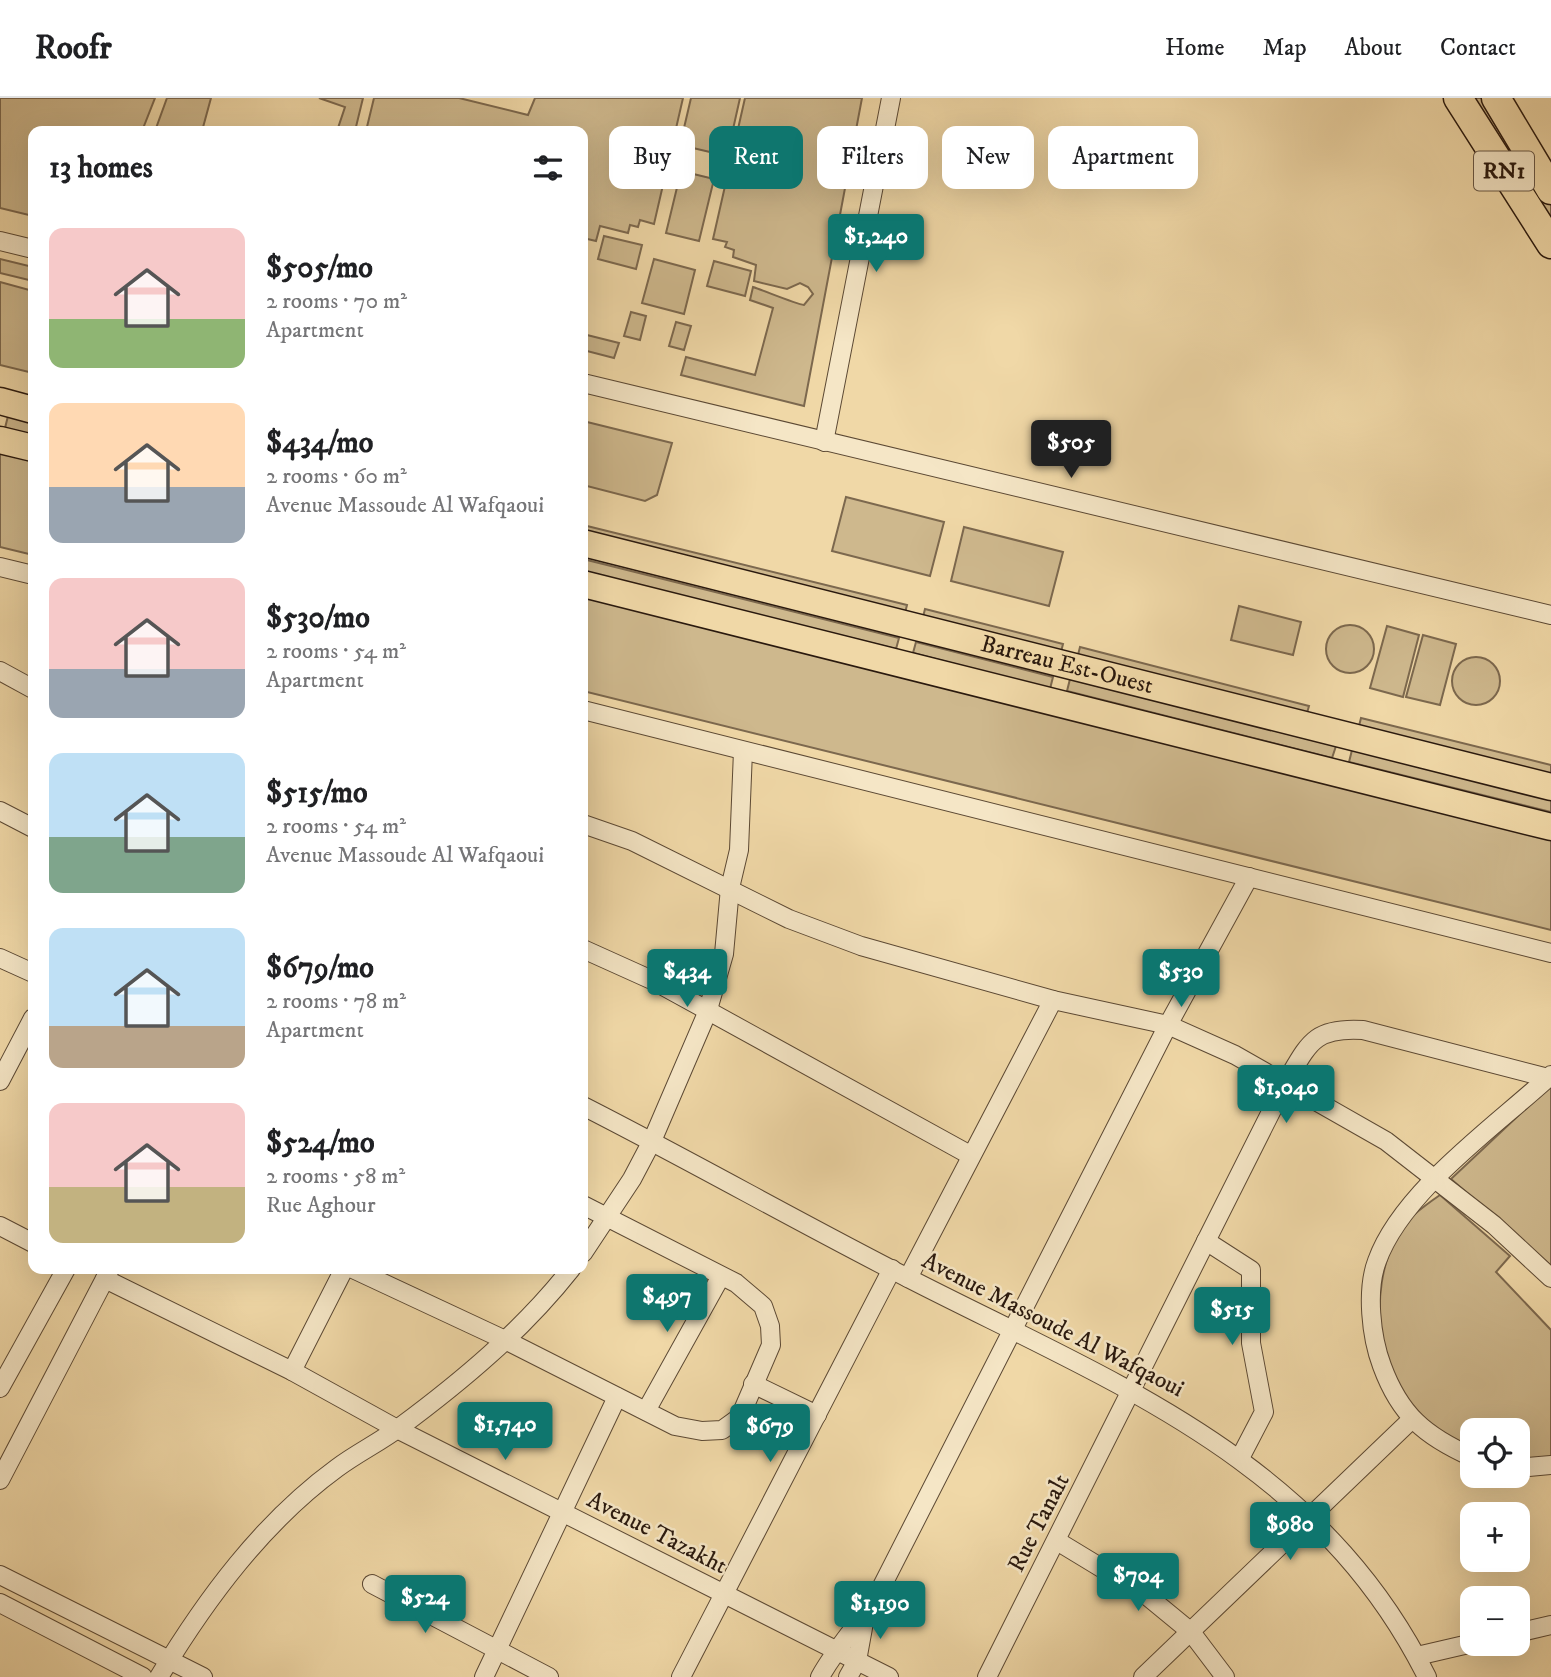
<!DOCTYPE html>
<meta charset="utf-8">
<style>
body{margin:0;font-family:"IM FELL DW Pica",serif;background:#f2f2f2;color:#202124;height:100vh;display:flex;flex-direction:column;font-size:26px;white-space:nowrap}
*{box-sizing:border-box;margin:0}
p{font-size:23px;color:#757577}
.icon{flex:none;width:38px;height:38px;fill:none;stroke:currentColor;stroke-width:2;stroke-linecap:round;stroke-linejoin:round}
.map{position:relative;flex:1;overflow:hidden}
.details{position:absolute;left:28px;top:28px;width:560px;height:1148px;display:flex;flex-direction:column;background:#fff;border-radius:14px;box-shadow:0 7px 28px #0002}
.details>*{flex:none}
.hud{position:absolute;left:609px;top:28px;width:665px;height:63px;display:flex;gap:14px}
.controls{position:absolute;left:1460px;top:1320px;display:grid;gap:14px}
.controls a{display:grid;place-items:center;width:70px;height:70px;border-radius:14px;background:#fff;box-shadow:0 7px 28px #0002;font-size:35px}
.price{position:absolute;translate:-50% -60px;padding:0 16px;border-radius:7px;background:#0f766e;color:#fff;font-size:23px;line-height:46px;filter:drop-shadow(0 2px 4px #0008)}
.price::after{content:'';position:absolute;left:50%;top:42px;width:21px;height:16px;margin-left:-10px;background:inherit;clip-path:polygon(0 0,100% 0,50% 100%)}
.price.current{background:#222;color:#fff}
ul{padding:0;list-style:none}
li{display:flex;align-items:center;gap:21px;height:175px;padding:0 21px}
li span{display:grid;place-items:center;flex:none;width:196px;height:140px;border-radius:14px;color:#555}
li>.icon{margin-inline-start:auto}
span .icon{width:84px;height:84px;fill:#fffc;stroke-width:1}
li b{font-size:30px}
h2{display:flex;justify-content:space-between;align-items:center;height:84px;padding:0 21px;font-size:30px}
.chip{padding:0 24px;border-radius:14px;background:#fff;box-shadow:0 7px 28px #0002;font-size:24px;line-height:63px}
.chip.current{background:#0f766e;color:#fff}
header{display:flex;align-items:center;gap:42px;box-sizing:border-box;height:98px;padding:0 35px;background:#fff;border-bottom:2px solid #e0e0e0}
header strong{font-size:33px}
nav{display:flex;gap:38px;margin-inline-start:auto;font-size:24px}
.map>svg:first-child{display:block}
.green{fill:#ceb88d;stroke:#7c684e;stroke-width:2}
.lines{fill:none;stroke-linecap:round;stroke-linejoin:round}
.minor-casing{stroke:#5c4934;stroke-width:20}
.primary-casing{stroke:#2a190e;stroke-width:29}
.trunk-casing{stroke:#2a190e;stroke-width:31}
.minor{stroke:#f5e6c6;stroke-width:18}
.primary{stroke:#f0d8a7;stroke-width:26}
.trunk{stroke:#f0d8a7;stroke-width:28}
.labels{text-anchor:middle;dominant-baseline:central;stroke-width:5;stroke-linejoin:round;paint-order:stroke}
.shield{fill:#f5e6c6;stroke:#675645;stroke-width:2}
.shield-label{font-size:23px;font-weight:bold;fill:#2a190e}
.street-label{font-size:24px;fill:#2a190e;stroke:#f5e6c6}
</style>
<header>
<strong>Roofr</strong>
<nav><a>Home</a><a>Map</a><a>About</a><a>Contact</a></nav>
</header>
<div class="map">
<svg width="1551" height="1579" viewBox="0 0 1551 1579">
<rect width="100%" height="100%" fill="#f0d8a7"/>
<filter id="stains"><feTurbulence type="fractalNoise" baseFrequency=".00286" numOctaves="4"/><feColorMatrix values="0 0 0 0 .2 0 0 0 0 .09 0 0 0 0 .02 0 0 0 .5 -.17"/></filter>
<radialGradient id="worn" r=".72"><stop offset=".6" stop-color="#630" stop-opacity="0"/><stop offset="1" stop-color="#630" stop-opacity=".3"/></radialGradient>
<g class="green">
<polygon points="0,0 155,0 142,33 33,33 33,118 0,110"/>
<polygon points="167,0 211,0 202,33 155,33"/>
<polygon points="319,0 363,0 355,33 337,33 345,9"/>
<polygon points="374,0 459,0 528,17 535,0 683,0 654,126 640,122 638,129 630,127 628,135 600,128 596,143 583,140 583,33 366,33"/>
<polygon points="691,0 740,0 727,58 680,47"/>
<path d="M745,0H862L804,308L681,277L686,259L755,277L773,210L750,202L753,189C765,193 796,206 804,207L813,196L808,189L800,185L787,191L754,183L756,167L733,159L734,152L725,149L727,144L713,141Z"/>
<polygon points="1468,0 1483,0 1551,105 1551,130"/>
<polygon points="681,73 714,81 699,143 666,135"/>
<polygon points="604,138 642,147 636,171 598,161"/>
<polygon points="0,161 33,169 33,183 0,175"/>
<polygon points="654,161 695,172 684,216 642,205"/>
<polygon points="714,163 751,173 745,198 707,188"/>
<polygon points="0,184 33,193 33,275 0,267"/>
<polygon points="631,214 646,218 640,242 624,238"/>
<polygon points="676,224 691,228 684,252 669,248"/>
<polygon points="583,236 619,245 614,260 583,252"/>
<polygon points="8,318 33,324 33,337 5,330"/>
<polygon points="583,323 672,345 657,397 645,403 583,387"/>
<polygon points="0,353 33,361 33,457 0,449"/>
<polygon points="846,399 944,424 930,478 832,453"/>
<polygon points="583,427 907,507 905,515 583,435"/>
<polygon points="964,429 1063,454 1049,508 951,483"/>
<polygon points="583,461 899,540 896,551 583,474"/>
<polygon points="583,495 1551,740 1551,832 583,593"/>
<polygon points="1239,508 1301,524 1293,557 1231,542"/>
<polygon points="925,511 1063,546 1061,554 923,519"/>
<circle cx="1350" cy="551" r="24"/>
<polygon points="1387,528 1419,537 1403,599 1370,590"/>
<polygon points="1423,537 1456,546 1440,607 1406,599"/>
<polygon points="916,544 1053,579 1050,591 913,555"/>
<polygon points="1080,549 1309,608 1307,615 1078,557"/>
<circle cx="1476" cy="583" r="24"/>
<polygon points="1070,581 1336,648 1332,660 1067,593"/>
<polygon points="1361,620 1551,667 1551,676 1359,628"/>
<polygon points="1352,652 1551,702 1551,714 1349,664"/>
<polygon points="1551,987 1551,1168 1451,1081"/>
<path d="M1440,1097L1510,1158L1496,1174L1551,1232V1361L1517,1363V1332H1472V1350C1454,1344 1430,1331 1417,1318C1376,1273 1369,1194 1395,1141C1403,1123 1424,1108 1440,1097Z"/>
</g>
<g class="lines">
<g class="minor-casing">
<g id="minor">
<polyline points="0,143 33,151"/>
<polyline points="583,285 1551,517"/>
<polyline points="824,344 891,0"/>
<polyline points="0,469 33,477"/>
<polyline points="0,573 33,591"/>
<polyline points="583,612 1551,855"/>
<polyline points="0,713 33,730"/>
<polyline points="583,726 632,743 789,821 861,848 1053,902 1168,927 1235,957 1386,1043 1494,1127 1551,1180"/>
<polyline points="583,851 654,883 970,1057"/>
<polyline points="0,860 33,875"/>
<polyline points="0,983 33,920"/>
<path d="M583,1008C693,1064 800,1125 910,1181C1113,1285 1318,1361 1427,1579"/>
<polyline points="0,1128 33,1145"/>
<polyline points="1206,1143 1251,1172 1251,1245 1264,1314 1240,1360"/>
<polyline points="583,1155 632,1081 652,1043 707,915 724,856 730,790 739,752 743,653"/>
<polyline points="353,1171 505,1242 675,1328 702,1333 722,1332 740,1319 771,1247 770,1228 763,1208 736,1185 583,1107"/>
<polyline points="908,1180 1053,902"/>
<polyline points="105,1181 292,1273 397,1331 889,1579"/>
<polyline points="292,1273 344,1171"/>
<polyline points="753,1286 817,1317"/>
<polyline points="0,1290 66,1171"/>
<polyline points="646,1313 721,1178"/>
<path d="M1472,1359C1425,1338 1400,1317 1382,1268C1371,1239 1366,1192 1377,1163C1402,1093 1497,1027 1551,977"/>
<polyline points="1517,1370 1551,1367"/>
<polyline points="0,1382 110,1171"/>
<polyline points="1057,1443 1146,1497 1191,1534 1225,1579"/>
<polyline points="0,1477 203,1579"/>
<polyline points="372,1486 549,1579"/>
<polyline points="0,1505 143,1579"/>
<polyline points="1517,1535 1551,1527"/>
<polyline points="1417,1558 1473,1545"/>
<path d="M159,1579C206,1501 263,1424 337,1370C357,1355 380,1344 400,1329C462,1283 523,1232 571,1171"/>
<polyline points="484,1579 617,1299"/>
<polyline points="681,1579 892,1171"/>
<path d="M820,1579C837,1548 861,1524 879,1494L1168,927L1249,779"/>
<polyline points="848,1579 857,1563 865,1519"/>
<path d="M987,1579L1286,984C1309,945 1314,929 1363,932L1548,980"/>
<polyline points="1143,1579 1411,1322"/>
</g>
</g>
<g class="primary-casing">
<g id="primary">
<polyline points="0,303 33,312"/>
<polyline points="0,342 33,350"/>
<path id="s1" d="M583,445L1551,689"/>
<polyline points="583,486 1551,729"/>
</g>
</g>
<g class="trunk-casing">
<g id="trunk">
<polyline points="1458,0 1551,146"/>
<polyline points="1496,0 1551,92"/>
</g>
</g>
<use href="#minor" class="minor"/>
<use href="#primary" class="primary"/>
<use href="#trunk" class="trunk"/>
</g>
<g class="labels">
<rect class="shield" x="1474" y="53.5" width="60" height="39" rx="5"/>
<g class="shield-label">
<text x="1504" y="73">RN1</text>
</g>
<g class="street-label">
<text stroke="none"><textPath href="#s1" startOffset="499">Barreau Est-Ouest</textPath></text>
<text transform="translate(1053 1227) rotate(27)">Avenue Massoude Al Wafqaoui</text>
<text transform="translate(1039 1425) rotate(-63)">Rue Tanalt</text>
<text transform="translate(657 1435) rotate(27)">Avenue Tazakht</text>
</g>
</g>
<rect width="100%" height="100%" filter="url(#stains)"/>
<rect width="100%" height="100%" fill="url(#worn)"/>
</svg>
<div class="controls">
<a><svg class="icon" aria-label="locate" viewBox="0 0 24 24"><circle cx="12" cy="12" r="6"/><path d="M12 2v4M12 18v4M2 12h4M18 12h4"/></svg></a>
<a>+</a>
<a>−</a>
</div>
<b class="price" style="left:876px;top:176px">$1,240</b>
<b class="price current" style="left:1071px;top:382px">$505</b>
<b class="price" style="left:687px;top:911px">$434</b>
<b class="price" style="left:1181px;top:911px">$530</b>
<b class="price" style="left:1286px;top:1027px">$1,040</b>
<b class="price" style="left:667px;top:1236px">$497</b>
<b class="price" style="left:1232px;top:1249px">$515</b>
<b class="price" style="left:505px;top:1364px">$1,740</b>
<b class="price" style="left:770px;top:1366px">$679</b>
<b class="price" style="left:1290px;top:1464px">$980</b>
<b class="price" style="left:1138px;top:1515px">$704</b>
<b class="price" style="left:425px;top:1537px">$524</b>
<b class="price" style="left:880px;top:1543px">$1,190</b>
<div class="hud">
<a class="chip">Buy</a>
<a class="chip current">Rent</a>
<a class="chip">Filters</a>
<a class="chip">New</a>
<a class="chip">Apartment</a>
</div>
<section class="details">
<h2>13 homes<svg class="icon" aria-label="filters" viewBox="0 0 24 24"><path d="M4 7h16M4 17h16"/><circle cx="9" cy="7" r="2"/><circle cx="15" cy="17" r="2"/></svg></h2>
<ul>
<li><span style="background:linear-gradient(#f6c9c9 65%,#8fb573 0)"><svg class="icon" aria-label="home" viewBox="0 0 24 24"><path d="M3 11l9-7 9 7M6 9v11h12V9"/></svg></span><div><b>$505/mo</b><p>2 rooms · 70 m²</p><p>Apartment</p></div></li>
<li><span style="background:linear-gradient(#ffd9b3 60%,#9aa5b1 0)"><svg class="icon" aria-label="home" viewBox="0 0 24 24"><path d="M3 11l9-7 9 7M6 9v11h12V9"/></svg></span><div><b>$434/mo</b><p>2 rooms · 60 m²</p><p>Avenue Massoude Al Wafqaoui</p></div></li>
<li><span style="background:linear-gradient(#f6c9c9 65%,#9aa5b1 0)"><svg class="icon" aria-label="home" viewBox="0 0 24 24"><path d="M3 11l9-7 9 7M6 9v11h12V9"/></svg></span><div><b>$530/mo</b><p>2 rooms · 54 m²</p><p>Apartment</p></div></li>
<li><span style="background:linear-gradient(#bfe0f5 60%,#7fa58c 0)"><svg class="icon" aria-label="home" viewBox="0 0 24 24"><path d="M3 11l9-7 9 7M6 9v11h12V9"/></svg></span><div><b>$515/mo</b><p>2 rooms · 54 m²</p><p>Avenue Massoude Al Wafqaoui</p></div></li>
<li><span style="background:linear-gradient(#bfe0f5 70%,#b9a48a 0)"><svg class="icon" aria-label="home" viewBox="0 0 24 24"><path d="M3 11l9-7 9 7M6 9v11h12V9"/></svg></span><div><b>$679/mo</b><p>2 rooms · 78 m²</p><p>Apartment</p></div></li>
<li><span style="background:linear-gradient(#f6c9c9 60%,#c2b280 0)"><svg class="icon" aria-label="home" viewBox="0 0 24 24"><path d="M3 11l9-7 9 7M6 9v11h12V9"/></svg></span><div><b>$524/mo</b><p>2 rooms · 58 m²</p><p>Rue Aghour</p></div></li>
</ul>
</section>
</div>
